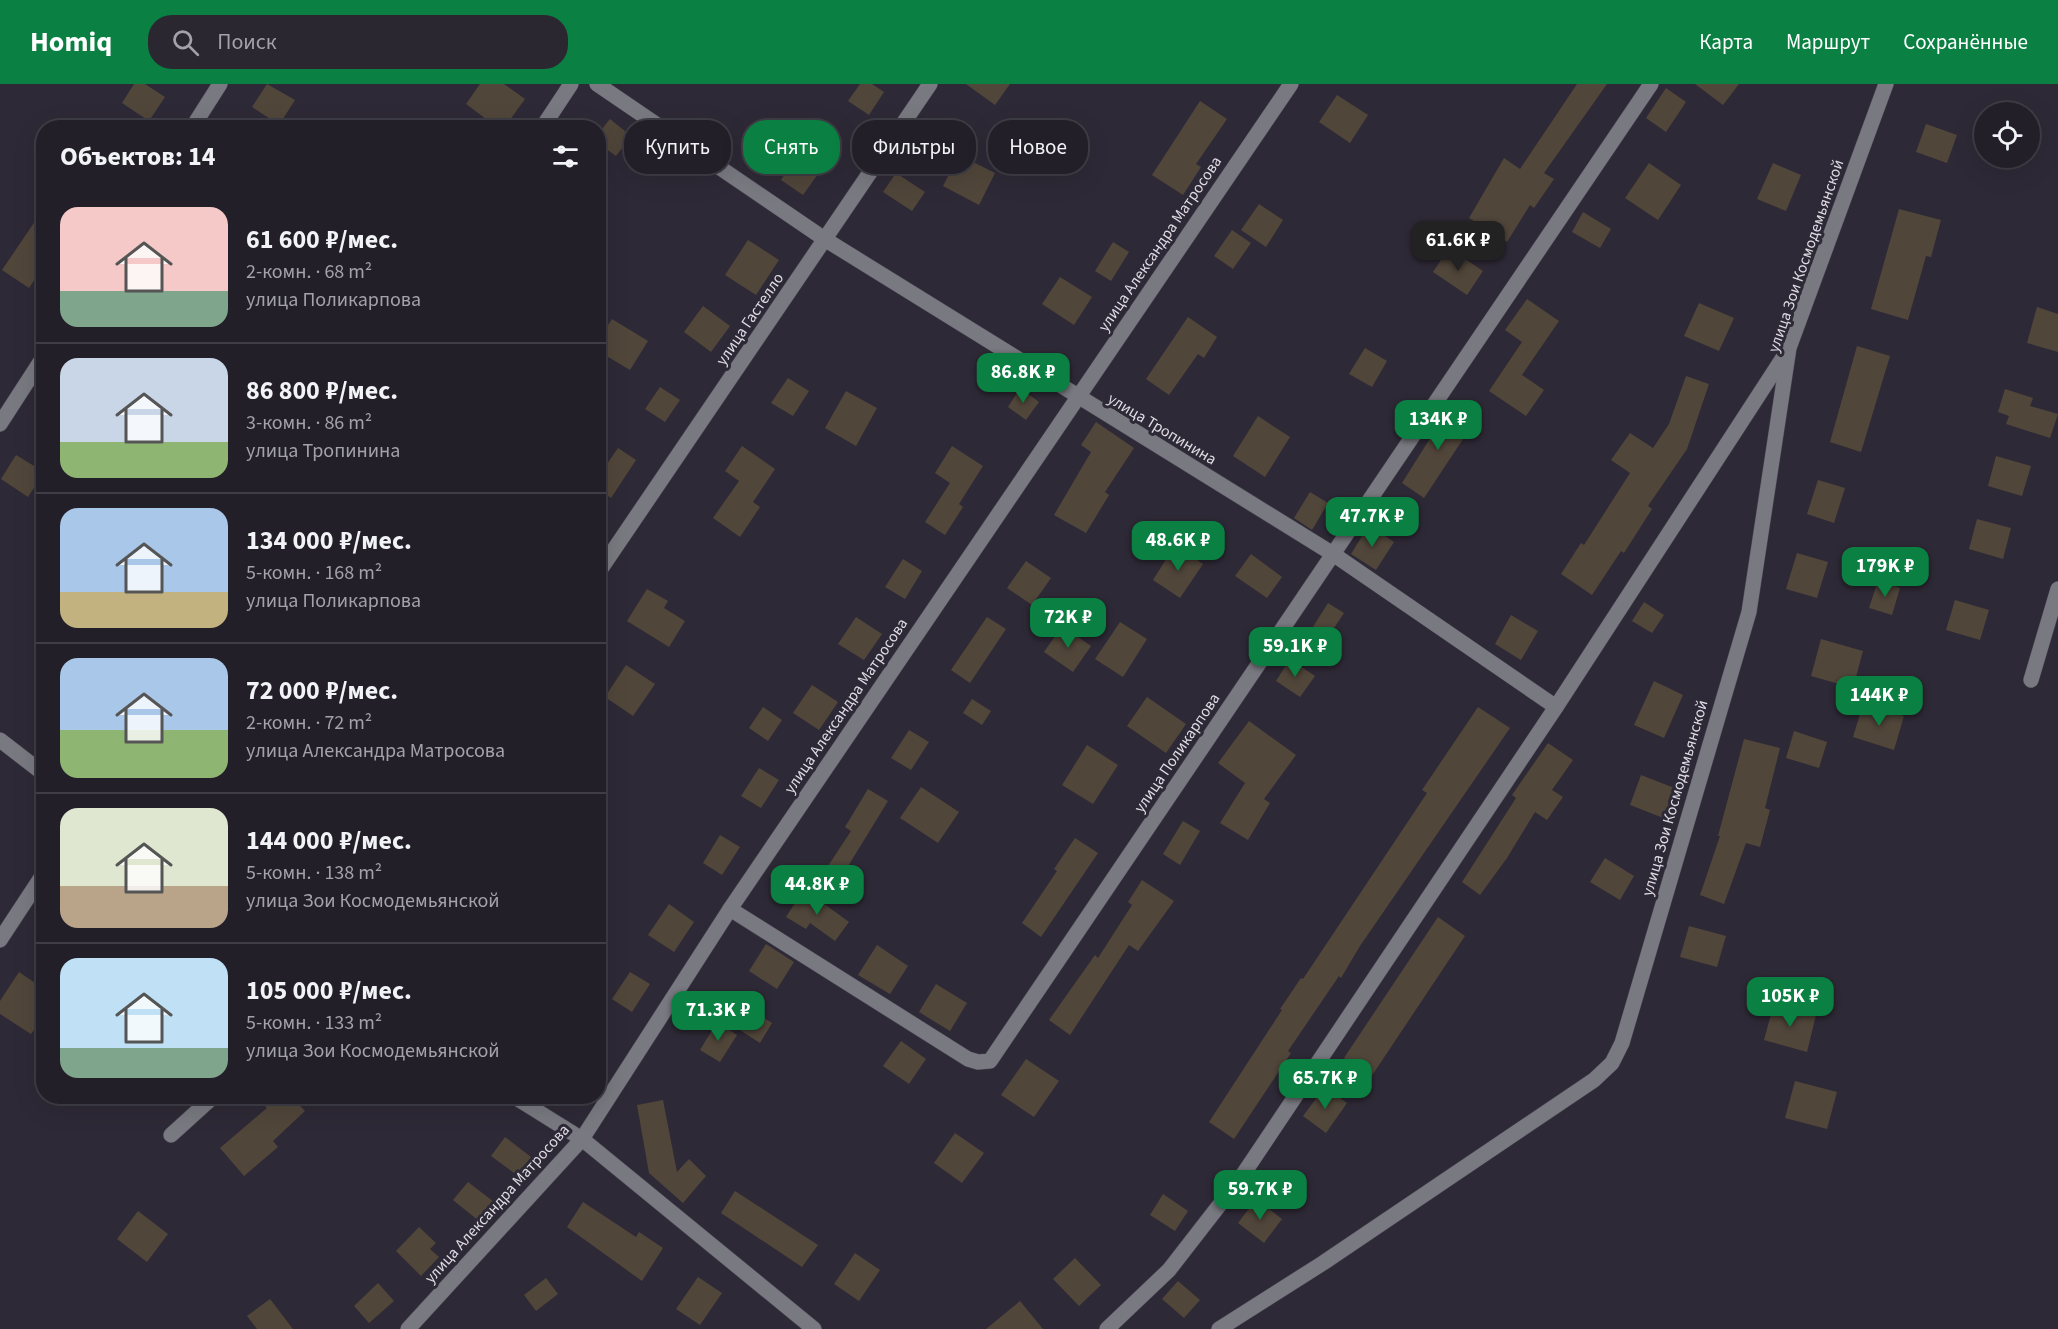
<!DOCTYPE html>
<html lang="ru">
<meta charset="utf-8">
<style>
body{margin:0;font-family:"Source Sans 3",sans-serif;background:#2a2730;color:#f1f3f6;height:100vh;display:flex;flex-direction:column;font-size:22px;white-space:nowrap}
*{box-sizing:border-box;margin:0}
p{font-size:20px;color:#a2a2a8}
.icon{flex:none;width:33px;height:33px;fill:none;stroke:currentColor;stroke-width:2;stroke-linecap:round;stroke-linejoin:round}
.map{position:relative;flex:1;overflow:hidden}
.side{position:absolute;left:36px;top:36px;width:570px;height:984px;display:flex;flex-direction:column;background:#221f28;border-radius:24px;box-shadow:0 6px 24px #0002,0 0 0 2px #3f3d45}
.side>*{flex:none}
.hud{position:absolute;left:624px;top:36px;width:570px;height:54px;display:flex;gap:12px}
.tools{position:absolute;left:1974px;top:18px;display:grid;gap:12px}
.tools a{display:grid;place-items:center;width:66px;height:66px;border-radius:50%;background:#221f28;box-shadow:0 6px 24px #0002,0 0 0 2px #3f3d45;font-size:30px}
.price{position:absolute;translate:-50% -51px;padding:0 14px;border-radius:12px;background:#0b8043;color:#fff;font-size:20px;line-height:39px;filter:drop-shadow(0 2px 3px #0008)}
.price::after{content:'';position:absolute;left:50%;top:36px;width:18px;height:14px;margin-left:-9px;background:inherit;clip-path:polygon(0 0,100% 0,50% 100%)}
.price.current{background:#222;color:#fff}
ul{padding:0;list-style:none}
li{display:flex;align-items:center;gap:18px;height:150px;padding:0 24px}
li+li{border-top:2px solid #3f3d45}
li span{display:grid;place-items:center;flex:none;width:168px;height:120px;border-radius:18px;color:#555}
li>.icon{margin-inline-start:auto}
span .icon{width:72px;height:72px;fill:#fffc;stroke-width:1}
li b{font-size:26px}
h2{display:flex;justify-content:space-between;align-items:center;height:72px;padding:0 24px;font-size:26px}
.chip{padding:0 21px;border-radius:24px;background:#221f28;box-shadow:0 6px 24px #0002,0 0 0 2px #3f3d45;font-size:21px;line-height:54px}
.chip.current{background:#0b8043;color:#fff}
header{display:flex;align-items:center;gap:36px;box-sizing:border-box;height:84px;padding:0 30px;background:#0b8043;color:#fff}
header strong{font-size:28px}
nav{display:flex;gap:33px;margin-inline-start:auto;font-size:21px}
.search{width:420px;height:54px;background:#2a2730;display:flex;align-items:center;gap:15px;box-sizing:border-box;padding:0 21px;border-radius:24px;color:#a2a2a8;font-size:22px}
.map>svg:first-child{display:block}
.building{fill:#51463a}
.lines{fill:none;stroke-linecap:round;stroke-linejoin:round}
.minor-casing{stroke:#4a4652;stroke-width:16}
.minor{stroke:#797a81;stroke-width:15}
.labels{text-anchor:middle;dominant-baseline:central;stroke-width:6;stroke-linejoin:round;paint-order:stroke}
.street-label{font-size:16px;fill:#dfdce4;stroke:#2e2936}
</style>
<header>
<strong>Homiq</strong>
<div class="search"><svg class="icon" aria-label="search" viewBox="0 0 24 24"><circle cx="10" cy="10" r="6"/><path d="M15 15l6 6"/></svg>Поиск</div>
<nav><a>Карта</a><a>Маршрут</a><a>Сохранённые</a></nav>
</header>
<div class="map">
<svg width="2058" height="1245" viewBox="0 0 2058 1245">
<rect width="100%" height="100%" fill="#2e2936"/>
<g class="building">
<polygon points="134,0 145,0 165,13 149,37 122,19"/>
<polygon points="267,0 295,16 279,41 252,23"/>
<polygon points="480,0 504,0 525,15 504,44 498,44 466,20"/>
<polygon points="860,0 872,0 884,8 869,31 848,17"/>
<polygon points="966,0 1010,0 995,21"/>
<polygon points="1577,0 1607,0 1544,89 1554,95 1534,124 1530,121 1507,158 1469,134 1504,74 1520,85"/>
<polygon points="1695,0 1739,0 1723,21"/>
<polygon points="1666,4 1686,18 1666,48 1646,34"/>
<polygon points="1337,11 1368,31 1350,59 1319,38"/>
<polygon points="1200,17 1227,35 1196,80 1201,83 1183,111 1152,91"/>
<polygon points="610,35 631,52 616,72 598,59 598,50"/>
<polygon points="1926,40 1957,51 1947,79 1916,68"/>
<polygon points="806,60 828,76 803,111 781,96"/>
<polygon points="959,71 995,89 979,121 943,102"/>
<polygon points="1649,79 1681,101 1658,136 1625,114"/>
<polygon points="1773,79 1801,91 1786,127 1757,115"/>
<polygon points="896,89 925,108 912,127 883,108"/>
<polygon points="1259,120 1283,136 1266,163 1241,146"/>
<polygon points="44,124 44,182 29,204 2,186"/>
<polygon points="1899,125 1941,136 1931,173 1926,172 1908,236 1871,225"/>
<polygon points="1583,128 1611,145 1600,164 1572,148"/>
<polygon points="1232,146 1251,159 1233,185 1214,172"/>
<polygon points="748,156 779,176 756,211 725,191"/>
<polygon points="1113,158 1129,168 1111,197 1095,187"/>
<polygon points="1449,164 1483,187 1467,211 1433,188"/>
<polygon points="1060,193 1092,213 1074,241 1042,220"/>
<polygon points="1527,215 1559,237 1522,291 1544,306 1526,332 1489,307 1522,258 1505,246"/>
<polygon points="1699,219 1734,234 1719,267 1684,252"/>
<polygon points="703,222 730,242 711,268 684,248"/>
<polygon points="2037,223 2058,230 2058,268 2027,259"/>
<polygon points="1188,233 1217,253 1204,274 1198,270 1169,311 1146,295"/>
<polygon points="612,235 648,257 630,286 598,267 598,257"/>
<polygon points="1857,262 1890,272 1861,368 1830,358"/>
<polygon points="1365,264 1387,277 1372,303 1349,290"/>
<polygon points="1686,292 1709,300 1687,365 1648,422 1652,425 1624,469 1621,467 1592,511 1561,490 1581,459 1584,461 1630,389 1611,376 1630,349 1653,364 1669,340"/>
<polygon points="788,294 809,307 793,332 771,319"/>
<polygon points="660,303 680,316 665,338 645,325"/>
<polygon points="1020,304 1039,318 1026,336 1008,323"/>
<polygon points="2005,305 2033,314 2030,322 2058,330 2050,354 2006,340 2009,332 1998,328"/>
<polygon points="846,307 877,324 856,362 825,344"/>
<polygon points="1451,321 1475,337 1424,414 1402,399"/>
<polygon points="1258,332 1290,353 1265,393 1233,372"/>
<polygon points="1096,338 1134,364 1105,408 1109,411 1086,449 1054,431 1091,368 1081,361"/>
<polygon points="742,362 775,385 753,418 760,423 740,453 713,434 739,397 725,387"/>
<polygon points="952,362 983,382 959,420 963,423 945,451 925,438 950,399 935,389"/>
<polygon points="618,364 636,376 611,414 598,405 598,393"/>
<polygon points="16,371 44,388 28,413 1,395"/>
<polygon points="1996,372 2031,382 2022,412 1988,402"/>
<polygon points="1818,396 1845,404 1834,439 1807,430"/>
<polygon points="1310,408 1328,419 1312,446 1294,434"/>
<polygon points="1977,435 2011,444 2003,475 1969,465"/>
<polygon points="1369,441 1394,458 1376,486 1351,470"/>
<polygon points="1175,461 1203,480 1180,514 1153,496"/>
<polygon points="1797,469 1828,478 1817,514 1786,505"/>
<polygon points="1251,470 1282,493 1267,514 1235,492"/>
<polygon points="903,475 922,487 905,515 885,503"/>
<polygon points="1026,477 1051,494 1032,521 1007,504"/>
<polygon points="1878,497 1900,504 1892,531 1869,524"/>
<polygon points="647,505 668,517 664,524 685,537 669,563 627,537"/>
<polygon points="1955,516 1989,526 1980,556 1946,546"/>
<polygon points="1644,518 1664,531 1652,549 1632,537"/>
<polygon points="1328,519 1344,529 1326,556 1311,546"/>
<polygon points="1511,531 1538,547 1521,576 1495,560"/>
<polygon points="856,533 882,550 864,576 838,560"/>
<polygon points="987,533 1006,545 970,599 951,586"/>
<polygon points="1120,538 1147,555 1123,593 1095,575"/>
<polygon points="1062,542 1091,562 1073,588 1044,568"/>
<polygon points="1821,555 1863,567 1853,604 1811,592"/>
<polygon points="1290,575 1315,592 1300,613 1276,597"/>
<polygon points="626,581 655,600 633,632 605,613"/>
<polygon points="1654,597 1683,611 1664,654 1634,641"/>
<polygon points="812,601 838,618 819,646 793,629"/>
<polygon points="1147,613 1186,640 1166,669 1127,642"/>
<polygon points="972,615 991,627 982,641 963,629"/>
<polygon points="1863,620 1904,632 1894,666 1853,653"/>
<polygon points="763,623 782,636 768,657 749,644"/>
<polygon points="1478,623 1510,644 1360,862 1341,894 1339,892 1288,967 1291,969 1234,1055 1209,1038 1282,926 1280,925 1301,894 1303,895 1427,709 1422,706"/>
<polygon points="1249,637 1296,671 1264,715 1270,719 1248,756 1220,739 1245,699 1218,679"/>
<polygon points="909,646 929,658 911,686 891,674"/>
<polygon points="1794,647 1827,658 1819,684 1786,674"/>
<polygon points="1744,655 1780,664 1765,724 1770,726 1760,763 1746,759 1724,820 1700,811 1720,752 1718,752"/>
<polygon points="1548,659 1573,676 1552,706 1563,713 1547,736 1535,728 1507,774 1480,811 1462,798 1516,714 1512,711"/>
<polygon points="1087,661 1118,681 1093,720 1062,701"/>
<polygon points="759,684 779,696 761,724 741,712"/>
<polygon points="1641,691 1677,705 1666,735 1630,721"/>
<polygon points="921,703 959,728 938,759 900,734"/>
<polygon points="868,705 888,717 842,792 828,782 851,747 845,743"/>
<polygon points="1183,737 1200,747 1180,781 1163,770"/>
<polygon points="720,751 740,763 722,791 703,779"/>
<polygon points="1075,754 1098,769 1041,853 1022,839 1057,787 1054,785"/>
<polygon points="1605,774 1634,792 1620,816 1590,798"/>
<polygon points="1142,796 1174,817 1138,867 1129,861 1070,951 1049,936 1095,871 1098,874 1132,821 1128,818"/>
<polygon points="804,805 849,838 835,857 810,839 806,845 786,833"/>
<polygon points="669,820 694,838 674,868 648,851"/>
<polygon points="1438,833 1465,852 1371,993 1344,974"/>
<polygon points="1689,842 1726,852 1717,883 1680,873"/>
<polygon points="766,860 794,878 777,905 749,887"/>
<polygon points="877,861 908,882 890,910 858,891"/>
<polygon points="19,888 44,905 44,932 31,950 0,930 0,917"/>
<polygon points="630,888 650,900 632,928 612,915"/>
<polygon points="936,900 967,919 950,947 919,928"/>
<polygon points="1774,919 1816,931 1807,968 1764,956"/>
<polygon points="748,924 772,939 760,959 735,943"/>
<polygon points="717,938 737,951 720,978 700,966"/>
<polygon points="901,957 926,975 909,1000 883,982"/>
<polygon points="1026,975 1059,997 1034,1033 1001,1011"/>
<polygon points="1795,997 1837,1008 1827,1045 1785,1034"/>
<polygon points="1325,1003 1347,1019 1326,1049 1303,1032"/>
<polygon points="275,1012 291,1012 305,1027 273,1057 278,1063 244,1092 220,1064 267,1024 265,1022"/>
<polygon points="663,1016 677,1088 689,1075 706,1092 683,1119 649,1089 637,1021"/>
<polygon points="955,1049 984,1069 962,1099 934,1079"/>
<polygon points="505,1053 531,1073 518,1092 491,1072"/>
<polygon points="468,1098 494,1118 479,1137 453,1116"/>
<polygon points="735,1107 818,1161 802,1183 721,1129"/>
<polygon points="1163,1110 1188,1127 1175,1147 1150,1131"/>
<polygon points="1256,1115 1282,1135 1264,1159 1238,1139"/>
<polygon points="583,1118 636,1153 639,1148 663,1164 642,1197 567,1143"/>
<polygon points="138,1127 168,1150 147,1178 117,1155"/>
<polygon points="419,1143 436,1159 430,1165 439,1173 421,1192 396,1167"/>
<polygon points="855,1169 880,1186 859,1217 834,1200"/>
<polygon points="1075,1174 1101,1201 1079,1222 1053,1195"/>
<polygon points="698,1193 722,1209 700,1241 676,1225"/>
<polygon points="546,1194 558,1210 536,1227 524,1211"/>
<polygon points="1178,1197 1200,1216 1184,1234 1162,1215"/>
<polygon points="378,1199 394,1217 369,1239 354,1222"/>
<polygon points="270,1215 293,1245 257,1245 247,1232"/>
<polygon points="1020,1217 1043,1245 986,1245"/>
</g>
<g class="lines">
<g class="minor-casing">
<g id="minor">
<polyline points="597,0 826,156 1333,470 1556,623"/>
<polyline points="192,44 220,0"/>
<polyline points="542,44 571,0"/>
<polyline points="0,340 44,272"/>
<polyline points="598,489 930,0"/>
<polyline points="2031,596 2058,505"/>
<polyline points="0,656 44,690"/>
<polyline points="730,825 968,975 978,978 990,977 1651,0"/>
<polyline points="0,856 44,789"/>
<polyline points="513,1012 582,1055 814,1245"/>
<polyline points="171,1051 214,1012"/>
<polyline points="408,1245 582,1055 730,825 1291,0"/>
<polyline points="1107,1245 1169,1186 1242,1092 1556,623 1786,269"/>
<polyline points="1219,1245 1323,1179 1594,996 1612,979 1622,959 1749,528 1789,264 1886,0"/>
</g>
</g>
<use href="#minor" class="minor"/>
</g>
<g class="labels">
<g class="street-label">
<text transform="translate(1160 160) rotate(-56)">улица Александра Матросова</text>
<text transform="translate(1806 172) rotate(-71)">улица Зои Космодемьянской</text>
<text transform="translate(750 235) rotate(-56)">улица Гастелло</text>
<text transform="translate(1162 345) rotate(31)">улица Тропинина</text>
<text transform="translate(846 622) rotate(-56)">улица Александра Матросова</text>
<text transform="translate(1177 669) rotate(-56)">улица Поликарпова</text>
<text transform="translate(1675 714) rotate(-74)">улица Зои Космодемьянской</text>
<text transform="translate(497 1120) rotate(-48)">улица Александра Матросова</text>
</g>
</g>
</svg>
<div class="tools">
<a><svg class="icon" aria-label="locate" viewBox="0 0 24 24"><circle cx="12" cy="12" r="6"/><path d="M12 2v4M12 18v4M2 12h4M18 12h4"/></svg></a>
</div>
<b class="price current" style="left:1458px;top:188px">61.6K ₽</b>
<b class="price" style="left:1023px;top:320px">86.8K ₽</b>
<b class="price" style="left:1438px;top:367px">134K ₽</b>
<b class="price" style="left:1372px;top:464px">47.7K ₽</b>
<b class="price" style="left:1178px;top:488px">48.6K ₽</b>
<b class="price" style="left:1885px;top:514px">179K ₽</b>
<b class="price" style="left:1068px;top:565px">72K ₽</b>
<b class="price" style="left:1295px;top:594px">59.1K ₽</b>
<b class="price" style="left:1879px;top:643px">144K ₽</b>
<b class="price" style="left:817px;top:832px">44.8K ₽</b>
<b class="price" style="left:1790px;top:944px">105K ₽</b>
<b class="price" style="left:718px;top:958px">71.3K ₽</b>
<b class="price" style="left:1325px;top:1026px">65.7K ₽</b>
<b class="price" style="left:1260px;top:1137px">59.7K ₽</b>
<div class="hud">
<a class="chip">Купить</a>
<a class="chip current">Снять</a>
<a class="chip">Фильтры</a>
<a class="chip">Новое</a>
</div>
<section class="side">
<h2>Объектов: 14<svg class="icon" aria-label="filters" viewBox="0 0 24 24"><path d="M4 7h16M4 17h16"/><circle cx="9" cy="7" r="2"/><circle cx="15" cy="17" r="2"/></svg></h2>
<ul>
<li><span style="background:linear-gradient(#f6c9c9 70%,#7fa58c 0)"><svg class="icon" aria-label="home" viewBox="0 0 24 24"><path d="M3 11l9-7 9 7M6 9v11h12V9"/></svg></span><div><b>61 600 ₽/мес.</b><p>2-комн. · 68 m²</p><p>улица Поликарпова</p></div></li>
<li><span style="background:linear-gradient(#c9d6e8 70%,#8fb573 0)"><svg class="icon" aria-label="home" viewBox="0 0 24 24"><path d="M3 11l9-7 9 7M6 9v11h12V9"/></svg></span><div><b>86 800 ₽/мес.</b><p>3-комн. · 86 m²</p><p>улица Тропинина</p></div></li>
<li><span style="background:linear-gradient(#a9c7e8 70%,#c2b280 0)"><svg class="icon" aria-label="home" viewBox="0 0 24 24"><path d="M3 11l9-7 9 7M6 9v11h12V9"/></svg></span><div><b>134 000 ₽/мес.</b><p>5-комн. · 168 m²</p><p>улица Поликарпова</p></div></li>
<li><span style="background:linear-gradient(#a9c7e8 60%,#8fb573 0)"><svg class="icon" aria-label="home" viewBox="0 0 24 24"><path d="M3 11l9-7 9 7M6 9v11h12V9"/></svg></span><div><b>72 000 ₽/мес.</b><p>2-комн. · 72 m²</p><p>улица Александра Матросова</p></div></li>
<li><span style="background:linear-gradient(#dfe7d0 65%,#b9a48a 0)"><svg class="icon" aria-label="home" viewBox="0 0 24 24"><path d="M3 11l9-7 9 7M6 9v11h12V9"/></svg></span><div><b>144 000 ₽/мес.</b><p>5-комн. · 138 m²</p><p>улица Зои Космодемьянской</p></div></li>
<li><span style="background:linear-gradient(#bfe0f5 75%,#7fa58c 0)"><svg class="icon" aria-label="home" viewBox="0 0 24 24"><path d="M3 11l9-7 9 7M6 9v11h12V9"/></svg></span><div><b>105 000 ₽/мес.</b><p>5-комн. · 133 m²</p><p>улица Зои Космодемьянской</p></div></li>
</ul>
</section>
</div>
